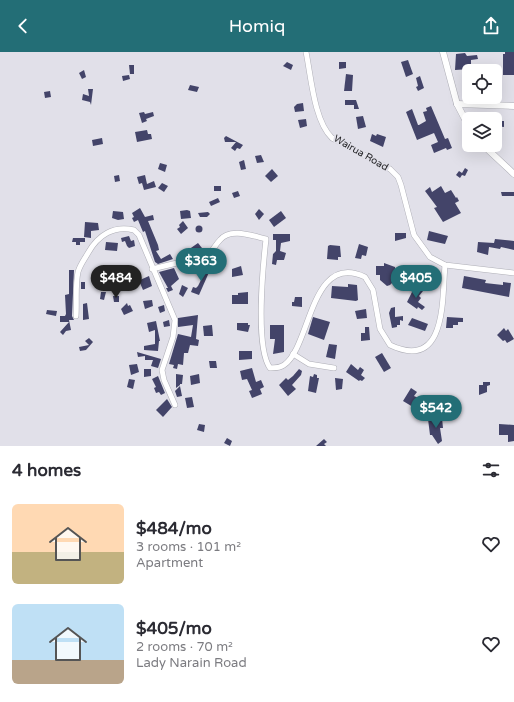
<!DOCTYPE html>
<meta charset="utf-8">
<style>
body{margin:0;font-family:"Varela Round",sans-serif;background:#f2f2f3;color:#2b2b33;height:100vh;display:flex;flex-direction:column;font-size:15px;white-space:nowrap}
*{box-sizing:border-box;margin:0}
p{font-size:13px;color:#7c7c81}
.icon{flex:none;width:22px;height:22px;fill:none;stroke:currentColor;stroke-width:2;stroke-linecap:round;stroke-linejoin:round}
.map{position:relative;height:394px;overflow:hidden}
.sheet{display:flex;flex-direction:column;background:#fff;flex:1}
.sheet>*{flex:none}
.tools{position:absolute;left:462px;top:12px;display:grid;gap:8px}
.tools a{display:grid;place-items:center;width:40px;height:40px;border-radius:6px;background:#fff;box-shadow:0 4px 16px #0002;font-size:20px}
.price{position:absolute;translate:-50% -34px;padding:0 9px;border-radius:14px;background:#236e76;color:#fff;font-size:13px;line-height:26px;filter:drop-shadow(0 1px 2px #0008)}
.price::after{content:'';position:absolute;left:50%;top:24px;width:12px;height:9px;margin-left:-6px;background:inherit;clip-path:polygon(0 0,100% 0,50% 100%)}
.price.current{background:#222;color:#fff}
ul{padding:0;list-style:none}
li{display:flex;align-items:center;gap:12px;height:100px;padding:0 12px}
li span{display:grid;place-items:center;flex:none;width:112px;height:80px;border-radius:6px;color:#555}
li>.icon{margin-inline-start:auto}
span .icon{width:48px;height:48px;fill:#fffc;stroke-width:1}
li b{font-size:17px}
h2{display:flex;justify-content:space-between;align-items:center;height:48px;padding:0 12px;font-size:17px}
header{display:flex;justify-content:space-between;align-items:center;height:52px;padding:0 12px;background:#236e76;color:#fff;font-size:18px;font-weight:600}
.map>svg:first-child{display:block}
.building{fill:#434469}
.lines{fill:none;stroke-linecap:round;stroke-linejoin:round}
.minor-casing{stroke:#afafb7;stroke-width:6}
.major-casing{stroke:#afafb7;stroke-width:7}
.minor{stroke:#fff;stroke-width:5}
.major{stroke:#fff;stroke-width:6}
.labels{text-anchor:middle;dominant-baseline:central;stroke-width:4;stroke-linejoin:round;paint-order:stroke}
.street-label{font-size:10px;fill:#242427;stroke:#e1e0e9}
</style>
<header><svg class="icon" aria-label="back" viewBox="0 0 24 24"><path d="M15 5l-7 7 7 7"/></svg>Homiq<svg class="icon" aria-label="share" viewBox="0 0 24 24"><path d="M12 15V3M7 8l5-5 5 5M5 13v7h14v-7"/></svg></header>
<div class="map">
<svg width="514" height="394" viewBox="0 0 514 394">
<rect width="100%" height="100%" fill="#e1e0e9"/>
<g class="building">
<polygon points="505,0 514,0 514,23 503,23 503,2 505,2"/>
<polygon points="465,1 467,4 477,3 478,7 471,8 471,17 455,18 456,2"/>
<polygon points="408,8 413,22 406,25 401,10"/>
<polygon points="287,10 293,13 291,18 283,14"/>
<polygon points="339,10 346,10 346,16 339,17"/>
<polygon points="129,13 134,13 134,22 130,22"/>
<polygon points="84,18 86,25 82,27 79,21"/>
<polygon points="346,22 353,23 352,39 344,39"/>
<polygon points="129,23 130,27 123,29 122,24"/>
<polygon points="469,23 469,36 468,36 465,25"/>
<polygon points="420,24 424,36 418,39 416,35 418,34 416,26"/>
<polygon points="190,33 199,35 197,40 188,38"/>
<polygon points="88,37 93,37 91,53 90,50 82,48 83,42 89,44"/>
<polygon points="50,39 51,45 45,46 44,40"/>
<polygon points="345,48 356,48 359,57 354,57 354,53 345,53"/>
<polygon points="303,51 304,59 295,60 294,55 297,52"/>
<polygon points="431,54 445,87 448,86 452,96 447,98 446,96 434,101 431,93 438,90 434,81 417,88 406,60 412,57 418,73 419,73 426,69 423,60 427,59 426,56"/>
<polygon points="144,60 145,62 153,60 154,64 146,67 147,69 142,71 139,61"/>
<polygon points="363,64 366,75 358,77 356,65"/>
<polygon points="495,64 500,64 500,69 504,69 504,75 495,74"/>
<polygon points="306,67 307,74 300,76 298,68"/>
<polygon points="147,78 148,82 151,82 152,87 137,90 135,80"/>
<polygon points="372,82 376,84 377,82 386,85 383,95 370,89"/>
<polygon points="226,84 243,93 240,97 237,96 235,99 231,96 236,90 225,90 224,86"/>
<polygon points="102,86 103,92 93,94 92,88"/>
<polygon points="261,103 264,110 257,111 255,104"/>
<polygon points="244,108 246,117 241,118 239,110"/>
<polygon points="160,111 167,113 165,120 158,117"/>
<polygon points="465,116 468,118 465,124 462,123 460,126 456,123 459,119 462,121"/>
<polygon points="272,117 278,124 271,130 265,124"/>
<polygon points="119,123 120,129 115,130 114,124"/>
<polygon points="145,123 147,132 154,129 156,135 144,138 142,131 139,132 137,125"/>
<polygon points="162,131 168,134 164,140 158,136"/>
<rect x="214" y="134" width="7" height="5"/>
<polygon points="441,134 445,141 451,138 456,146 457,145 459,149 455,151 461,161 443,170 434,156 437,155 425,139 430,135 432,140"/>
<polygon points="238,139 240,144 234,146 232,141"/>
<polygon points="501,140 514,140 514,144 502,144"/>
<polygon points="218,146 220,150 211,154 209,150"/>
<polygon points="140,156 145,165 153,163 154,168 148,169 158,193 159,198 156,199 161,207 170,202 173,207 158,212 155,210 145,179 143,180 138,168 134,170 132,166 134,165 132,161"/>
<polygon points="259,157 264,162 259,168 255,162"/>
<polygon points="187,158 190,159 191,166 181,167 180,159"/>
<polygon points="113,159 123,160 124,167 118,168 112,166"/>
<polygon points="281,159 286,166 274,175 269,168"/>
<polygon points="208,160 210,162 207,165 200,165 198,161"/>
<polygon points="183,169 188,176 181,182 177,177 180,175 179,173"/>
<polygon points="85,170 98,171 99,178 91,179 91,186 84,185"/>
<circle cx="199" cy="177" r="3.5"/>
<polygon points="429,179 448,184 445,192 427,188"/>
<polygon points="395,181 406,181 406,186 395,189"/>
<polygon points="273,182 290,182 290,189 281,191 280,199 286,201 284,208 277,208 276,213 272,212 273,202 276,199 276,188 273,188"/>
<polygon points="129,184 131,189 134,188 135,194 129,196 127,194 125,189 122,190 121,186"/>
<polygon points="73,186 85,186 85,190 80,190 80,193 76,193 76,190 72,190"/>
<polygon points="495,187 514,189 514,198 501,195 500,197 489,195 488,203 477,200 478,190 494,191"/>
<polygon points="106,190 118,191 117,199 105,198"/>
<polygon points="198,191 202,196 192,203 188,198"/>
<polygon points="359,192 368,195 366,204 362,203 361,207 355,206"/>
<polygon points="330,193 340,194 341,205 338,205 338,208 327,207 328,194"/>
<polygon points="384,211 395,215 395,227 392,226 392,231 390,233 387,234 380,228 380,223 376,223 376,214 384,214"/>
<polygon points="189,212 191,218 186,221 183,214"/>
<polygon points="241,214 243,223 232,225 232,217"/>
<polygon points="125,216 133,216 133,224 138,223 140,228 149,224 152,234 143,238 140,231 132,232 134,230 125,230"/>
<polygon points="174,216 179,227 171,234 173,238 168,240 166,236 168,236 159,220"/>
<polygon points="204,216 210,218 199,243 191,240 193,235 196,236 198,234 202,226 200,226"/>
<polygon points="69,218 74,218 72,264 74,268 69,268 71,278 66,279 63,283 60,280 69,270 60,270 60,264 65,264 66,262 65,243 69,242"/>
<polygon points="464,224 486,228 485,231 503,233 503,230 511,231 509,245 462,236"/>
<rect x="81" y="230" width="4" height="7"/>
<polygon points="348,232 357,233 358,248 356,249 331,246 332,234 348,235"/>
<polygon points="182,233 188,236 183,245 179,242"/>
<polygon points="420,236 423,239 419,244 421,246 418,250 425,255 422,258 418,255 417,257 407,250 413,238 415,239"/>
<polygon points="101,240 106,240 104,248 100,247"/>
<polygon points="248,240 248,252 232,252 232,243 238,243 238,241"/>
<polygon points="113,244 119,244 119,250 114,250"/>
<polygon points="295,245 302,245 302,255 292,254 292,250 294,250"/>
<polygon points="152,248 153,254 145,257 143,249"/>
<polygon points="87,251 89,267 83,268 83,252"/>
<polygon points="127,251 128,254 130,253 133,259 124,263 121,257"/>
<polygon points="164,253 165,259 160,261 158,255"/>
<polygon points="395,255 395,265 403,264 403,269 400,268 400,273 397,273 397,275 392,276 389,261 391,256"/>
<polygon points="366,257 367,266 357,267 355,259"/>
<polygon points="47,258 57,259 56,264 46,262"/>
<polygon points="198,263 196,287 199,288 198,294 190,293 188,301 184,301 183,313 178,312 177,317 173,316 174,313 169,312 178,282 191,285 193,273 178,275 178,266"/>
<polygon points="313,265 330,270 324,288 308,282"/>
<polygon points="447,265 463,266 463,270 458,270 458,273 453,273 453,276 446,276"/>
<polygon points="412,266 428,272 425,279 408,273"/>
<polygon points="169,268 170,274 164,275 163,270"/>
<polygon points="156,269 160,289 159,289 158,299 144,298 144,294 155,292 155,278 149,280 147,271"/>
<polygon points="237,271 248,271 248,273 250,273 248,280 237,278"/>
<polygon points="212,273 213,284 204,284 203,274"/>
<polygon points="270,273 284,273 284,300 273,302 275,287 270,287"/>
<polygon points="365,275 369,275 370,288 361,289 361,281 365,281"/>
<polygon points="504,276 506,279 508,277 514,287 507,291 505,288 503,289 497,283"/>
<polygon points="89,286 93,290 86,298 80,299 79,295 89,293 85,289"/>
<polygon points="329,292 337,293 335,307 326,305"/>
<polygon points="239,299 252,299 252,307 239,308"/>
<polygon points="137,300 161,307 158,316 151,314 153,308 145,308 145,304 138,305"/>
<polygon points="382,301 391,316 384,320 375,305"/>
<polygon points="209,309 216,309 217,316 210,316"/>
<polygon points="137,312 139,320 131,323 129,313"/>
<polygon points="351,312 358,318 360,315 364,318 361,323 365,326 362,329 360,328 359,329 346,320"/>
<polygon points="252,316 256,330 261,328 264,335 260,337 262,342 252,346 249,339 252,338 247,327 242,328 240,319"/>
<polygon points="144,317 151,317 151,324 144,325"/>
<polygon points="299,317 302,319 301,323 292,333 296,337 288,344 279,333 286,326 288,328 293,324"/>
<polygon points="176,322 183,323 182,332 180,332 180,333 176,336"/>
<polygon points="199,322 200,331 191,333 190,324"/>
<polygon points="314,322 317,323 317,326 319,326 316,341 308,339 310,324 313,325"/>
<polygon points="158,324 165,341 161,343 159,340 156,341 154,336 156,335 152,327"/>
<polygon points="335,326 343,327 342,337 336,338"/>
<polygon points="129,327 135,328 133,337 127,335"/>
<polygon points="483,330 490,330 490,333 487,334 487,340 479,343 479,333 483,333"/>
<polygon points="180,334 182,344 177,345 175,339"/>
<polygon points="411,336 417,340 414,344 425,349 421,356 414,352 413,355 403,349"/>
<polygon points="192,345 194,355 187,356 185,346"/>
<polygon points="167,347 172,355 163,365 156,358"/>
<polygon points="442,366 443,376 440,376 442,389 438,392 432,383 430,383 428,367"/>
<polygon points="199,372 205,373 204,380 197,378"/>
<polygon points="499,372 514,373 514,389 508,390 508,383 499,383"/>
<polygon points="227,386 232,389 230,394 224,391"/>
<polygon points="324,387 327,390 324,392 326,394 316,394"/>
</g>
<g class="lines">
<g class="minor-casing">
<g id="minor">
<path d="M306,0C311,24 314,69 332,86L390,117L398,125L401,133L414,183L430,205L445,213L514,221"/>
<path d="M152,217L206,204C213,200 214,194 220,188C230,175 253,184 266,187C263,214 255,295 270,316C275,316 280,316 284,313C311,295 310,199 365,225L373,238L380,277L390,293C447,320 442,247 445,213"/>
<path d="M76,264C77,250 75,234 78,220C80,213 84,208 88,201C98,183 114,173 134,178L139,183L175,268L173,285L162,318L164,328L175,353"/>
<polyline points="293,302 309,312 334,316"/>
</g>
</g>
<g class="major-casing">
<g id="major">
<polyline points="443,0 457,52 469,75"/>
<polyline points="457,52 514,54"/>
<polyline points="483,93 514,122"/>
</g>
</g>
<use href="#minor" class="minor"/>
<use href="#major" class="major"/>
</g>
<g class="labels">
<g class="street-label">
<text transform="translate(361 101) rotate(30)">Wairua Road</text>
</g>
</g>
</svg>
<div class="tools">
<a><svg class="icon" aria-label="locate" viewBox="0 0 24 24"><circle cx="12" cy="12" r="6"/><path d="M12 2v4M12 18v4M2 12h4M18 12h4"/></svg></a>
<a><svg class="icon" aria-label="layers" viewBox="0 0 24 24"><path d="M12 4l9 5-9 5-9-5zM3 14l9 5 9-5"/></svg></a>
</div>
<b class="price" style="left:201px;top:230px">$363</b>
<b class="price current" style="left:116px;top:247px">$484</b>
<b class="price" style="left:416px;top:247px">$405</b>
<b class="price" style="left:436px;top:377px">$542</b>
</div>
<section class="sheet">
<h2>4 homes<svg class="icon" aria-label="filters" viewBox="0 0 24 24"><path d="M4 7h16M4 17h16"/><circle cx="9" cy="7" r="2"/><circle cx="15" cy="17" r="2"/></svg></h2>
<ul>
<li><span style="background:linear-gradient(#ffd9b3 60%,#c2b280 0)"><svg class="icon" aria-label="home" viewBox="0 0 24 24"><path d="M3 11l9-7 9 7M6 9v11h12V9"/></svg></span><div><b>$484/mo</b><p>3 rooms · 101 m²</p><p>Apartment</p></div><svg class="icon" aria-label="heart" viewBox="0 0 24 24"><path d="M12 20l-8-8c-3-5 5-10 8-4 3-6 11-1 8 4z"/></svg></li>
<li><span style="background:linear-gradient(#bfe0f5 70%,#b9a48a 0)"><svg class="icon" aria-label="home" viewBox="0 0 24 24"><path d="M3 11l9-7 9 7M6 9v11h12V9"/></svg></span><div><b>$405/mo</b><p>2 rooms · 70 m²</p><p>Lady Narain Road</p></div><svg class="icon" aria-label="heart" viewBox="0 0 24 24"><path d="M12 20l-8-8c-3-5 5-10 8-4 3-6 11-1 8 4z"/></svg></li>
</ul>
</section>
